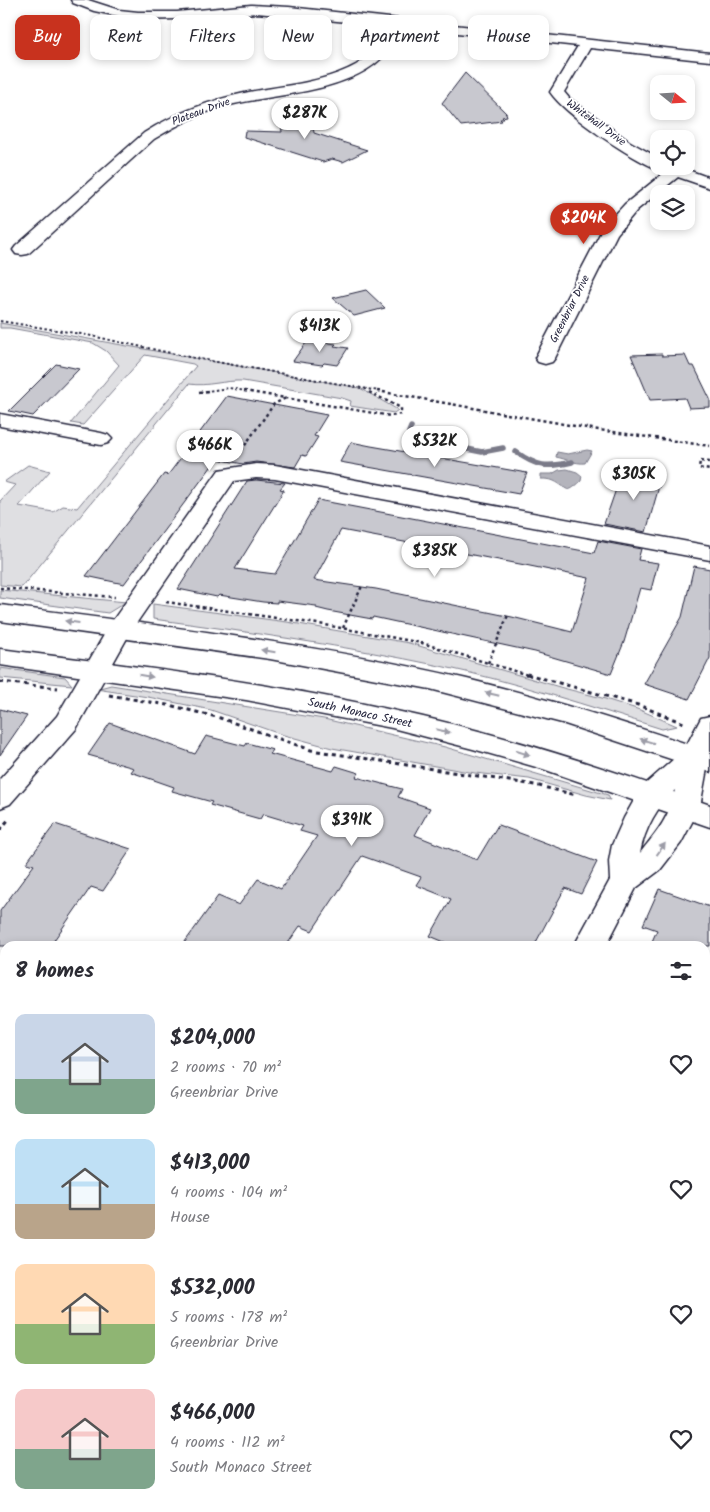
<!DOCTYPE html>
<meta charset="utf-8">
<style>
body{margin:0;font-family:Kalam,sans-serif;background:#f2f2f3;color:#2b2b33;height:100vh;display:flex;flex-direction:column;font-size:19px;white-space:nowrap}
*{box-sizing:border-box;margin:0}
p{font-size:16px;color:#7c7c81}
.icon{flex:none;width:28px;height:28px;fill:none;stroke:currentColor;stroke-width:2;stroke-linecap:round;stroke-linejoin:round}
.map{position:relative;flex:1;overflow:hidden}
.details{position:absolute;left:0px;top:941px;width:710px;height:571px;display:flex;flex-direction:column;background:#fff;border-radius:15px 15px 0 0;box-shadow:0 2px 8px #0003}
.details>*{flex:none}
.top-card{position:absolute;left:15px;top:15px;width:680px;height:45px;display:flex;gap:10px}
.needle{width:32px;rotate:108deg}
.fabs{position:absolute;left:650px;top:75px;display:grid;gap:10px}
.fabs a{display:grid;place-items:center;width:45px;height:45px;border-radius:10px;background:#fff;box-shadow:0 2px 8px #0003;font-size:25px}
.price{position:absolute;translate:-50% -42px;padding:0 11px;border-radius:18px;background:#fff;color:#222;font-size:16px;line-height:32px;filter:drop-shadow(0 1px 2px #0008)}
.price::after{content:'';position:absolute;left:50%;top:30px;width:15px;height:11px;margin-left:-8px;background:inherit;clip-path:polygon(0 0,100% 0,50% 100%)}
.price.current{background:#c8321e;color:#fff}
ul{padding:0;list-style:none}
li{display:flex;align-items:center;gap:15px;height:125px;padding:0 15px}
li span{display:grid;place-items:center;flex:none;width:140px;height:100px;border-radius:10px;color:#555}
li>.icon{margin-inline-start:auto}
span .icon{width:60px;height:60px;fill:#fffc;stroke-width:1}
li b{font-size:21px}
h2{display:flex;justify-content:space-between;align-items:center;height:60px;padding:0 15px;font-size:21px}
.chip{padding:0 18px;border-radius:10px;background:#fff;box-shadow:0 2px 8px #0003;font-size:18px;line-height:45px}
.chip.current{background:#c8321e;color:#fff}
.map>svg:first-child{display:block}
.green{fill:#dfdfe2;stroke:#80808e}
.water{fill:#b4b4bc;stroke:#7a7a88}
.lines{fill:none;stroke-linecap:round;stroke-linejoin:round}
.stream{stroke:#7a7a88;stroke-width:5.5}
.building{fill:#c8c8cf;stroke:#22223b;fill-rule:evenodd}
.minor-casing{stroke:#22223b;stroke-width:3}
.major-casing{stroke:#22223b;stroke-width:3}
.path-far2{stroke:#22223b;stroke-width:2;stroke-dasharray:2.5 2.5;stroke-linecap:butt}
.path-far1{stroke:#22223b;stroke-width:2.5;stroke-dasharray:3 3;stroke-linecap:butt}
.path{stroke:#22223b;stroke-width:3;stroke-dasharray:4 4;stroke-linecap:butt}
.minor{fill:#fff;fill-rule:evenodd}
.major{fill:#fff;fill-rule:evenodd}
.oneway{fill:#9c9ca7}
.labels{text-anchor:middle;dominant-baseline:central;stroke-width:4;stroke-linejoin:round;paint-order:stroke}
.far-street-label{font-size:11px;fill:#22223b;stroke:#fff}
.street-label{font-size:12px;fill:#22223b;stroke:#fff}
</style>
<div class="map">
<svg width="710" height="1512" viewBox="0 0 710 1512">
<rect width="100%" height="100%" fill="#fff"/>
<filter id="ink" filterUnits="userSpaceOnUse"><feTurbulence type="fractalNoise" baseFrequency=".02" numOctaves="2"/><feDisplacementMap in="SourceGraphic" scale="10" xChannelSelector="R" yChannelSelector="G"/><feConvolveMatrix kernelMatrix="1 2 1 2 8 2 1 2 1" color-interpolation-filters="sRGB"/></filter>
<g filter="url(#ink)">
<g class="green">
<path d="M0,323L360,388L398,410L394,413L350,406L351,401L342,398L243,381C224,380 208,387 189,384L22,587L0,585V501L15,485L4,482L28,465L50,471L19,506L53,512L63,506L77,508L196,366L193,364L145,355L83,425L71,423L119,365L106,351L93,343L10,328H0Z"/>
<polygon points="0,590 126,602 108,613 0,598"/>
<path d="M153,604L287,622L409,643L563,688L602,698L640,710L677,726L662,729C589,706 515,682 440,666C346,646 249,632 153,619Z"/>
<polygon points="0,668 65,677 72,685 0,678"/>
<polygon points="111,685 324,719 445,747 608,795 610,800 586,795 529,779 475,773 332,748 280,734 211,710 148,697 96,689"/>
</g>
<g class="water">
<path d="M587,450L592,451L585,463C575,464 566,459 556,457L557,452L568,454Z"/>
<path d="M567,469L577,472L582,476L581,481C565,496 569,488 554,481C550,479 545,479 541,479V474H552L559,470Z"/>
</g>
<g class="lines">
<g class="stream">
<polyline points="409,432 411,427"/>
<polyline points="412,438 482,452 503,448"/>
<path d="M516,452C537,467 547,468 572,462"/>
</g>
</g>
<g class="building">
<polygon points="465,73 506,113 507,116 502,117 504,119 500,119 502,121 461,126 442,103"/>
<polygon points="311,114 314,133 367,150 343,162 332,159 323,162 244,137 245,131 282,132 280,116"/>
<polygon points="366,290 385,308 354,316 333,298"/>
<polygon points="308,340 336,344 334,346 348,348 337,365 324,363 322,365 293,361"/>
<polygon points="662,354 662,356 685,355 690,366 694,366 710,399 710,407 689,408 685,398 650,400 631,355"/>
<polygon points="56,364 79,369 33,416 9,411"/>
<polygon points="227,396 327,415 314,436 318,437 306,456 302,455 295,467 256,462 243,464 217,459 124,584 86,576 164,474 168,475"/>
<polygon points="351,442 371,446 527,473 519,494 340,462"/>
<polygon points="623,469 662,476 646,532 604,524"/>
<path d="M256,480L285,483L280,489L284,490L235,569L275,574L318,500L594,553L598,541L641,549L638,560L658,563L651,590L640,588L624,642L611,674L535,652L373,617L372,619L328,611L316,608V606L277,601V603L263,602L219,595L217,597L178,589L247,481ZM341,530L525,565L589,578L572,632L512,617L376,589L314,580Z"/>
<polygon points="694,566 710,569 710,658 689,699 644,684 682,617"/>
<polygon points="0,709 27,716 0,755"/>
<polygon points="110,723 195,754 206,736 245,746 247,743 273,750 270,754 333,771 336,766 359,773 356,777 402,789 398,797 430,808 415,835 477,860 498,825 597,862 581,894 565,888 534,946 454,946 430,936 451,899 416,885 421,877 362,856 312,931 300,926 286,946 182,946 218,896 239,905 258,879 281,889 317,836 300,831 303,826 263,814 260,819 210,805 212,802 172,791 174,787 131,772 134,768 88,755"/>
<polygon points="55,824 131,849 103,891 91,887 50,946 0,946 0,911 34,865 26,863"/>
<polygon points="659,889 710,907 710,946 650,946 657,930 643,925"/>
</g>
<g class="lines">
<g class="minor-casing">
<g id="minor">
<path d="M71,0H88L119,10L138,12H177L251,5L289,7L710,53V61L590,48L564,92L569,98L630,142L659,158V166H677L710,178V188L678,177L637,210L617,234L555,358L552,362L545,364L538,362L535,358L603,228L625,204L665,172C637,163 566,116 550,92L578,46L410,28C396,43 384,59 366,70C327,93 278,94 234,104C205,110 179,124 154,139L28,254L22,255L16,254L13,250L16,246L144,133C177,112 211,100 249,92C286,85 323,83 356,65C373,55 385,41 397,27L257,13L177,19L138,20L94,11L73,3Z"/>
<polygon points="0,414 101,433 108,435 112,439 108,443 101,445 0,426"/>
<polygon points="256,464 275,465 710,546 710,560 275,479 256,478 234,481 131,631 76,729 10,804 0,808 0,779 57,716 111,623 219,470"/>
<path d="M710,716V752L700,807L681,843L660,870L636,888L606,946H574L610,880L609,861L612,845L624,818L641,788L684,750L701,718ZM675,790C670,817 657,832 640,853C645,828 657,807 675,790Z"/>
<polygon points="705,1097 710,1099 710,1131 705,1129"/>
<polygon points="5,1396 5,1442 0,1445 0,1398"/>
</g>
</g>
<g class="major-casing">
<g id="major">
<path d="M0,605C156,625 313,643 467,679C549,699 630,724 710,752V772L562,723L430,689L270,659L0,621Z"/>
<path d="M0,649C131,666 263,681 392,710C500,733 606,768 710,805V827L543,769L473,749L392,728L246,700L0,665Z"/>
</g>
</g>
<g class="path-far2">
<polyline points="0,321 87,335 189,357 384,392"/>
<polyline points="365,388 368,392"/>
<polyline points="200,392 229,388 251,392"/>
</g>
<g class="path-far1">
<polyline points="244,391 391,416 401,414 401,408 367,391"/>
<polyline points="377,391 592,429 710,446"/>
<polyline points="199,392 209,391"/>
<polyline points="238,455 274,404 286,398"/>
<polyline points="710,462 700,461 699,468 710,470"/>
<polyline points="0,588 115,597"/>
<polyline points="166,602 325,625 422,643 531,676"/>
<polyline points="343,628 362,586"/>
<polyline points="488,663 508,615"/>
</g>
<g class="path">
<polyline points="527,674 638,705 686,724"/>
<polyline points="0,682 58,688"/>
<polyline points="109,695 173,706 220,718 311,750 535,785 576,795"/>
<polyline points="0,830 9,819"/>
</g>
<use href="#minor" class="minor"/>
<use href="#major" class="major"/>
</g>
<defs><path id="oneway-solid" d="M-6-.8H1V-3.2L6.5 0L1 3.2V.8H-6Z" transform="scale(1.25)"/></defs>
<g class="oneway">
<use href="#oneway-solid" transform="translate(72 622) rotate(-172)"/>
<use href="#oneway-solid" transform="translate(268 651) rotate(-171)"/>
<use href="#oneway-solid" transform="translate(146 676) rotate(9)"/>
<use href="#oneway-solid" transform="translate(492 694) rotate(-166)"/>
<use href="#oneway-solid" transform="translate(443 731) rotate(14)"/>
<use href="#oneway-solid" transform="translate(647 741) rotate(-162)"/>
<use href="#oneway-solid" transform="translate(523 753) rotate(17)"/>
<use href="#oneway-solid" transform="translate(661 849) rotate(-54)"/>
</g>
</g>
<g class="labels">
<g class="far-street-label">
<text transform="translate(201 112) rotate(-20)">Plateau Drive</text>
<text transform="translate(596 123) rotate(36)">Whitehall Drive</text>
<text transform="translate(570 309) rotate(-63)">Greenbriar Drive</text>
</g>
<g class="street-label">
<text transform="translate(360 713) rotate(12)">South Monaco Street</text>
</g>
</g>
</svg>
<div class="fabs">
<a><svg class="needle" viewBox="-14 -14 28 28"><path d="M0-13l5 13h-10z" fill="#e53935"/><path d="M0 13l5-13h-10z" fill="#7c7c81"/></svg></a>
<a><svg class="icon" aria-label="locate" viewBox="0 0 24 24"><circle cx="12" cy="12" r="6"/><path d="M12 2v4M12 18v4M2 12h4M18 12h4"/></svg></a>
<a><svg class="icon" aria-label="layers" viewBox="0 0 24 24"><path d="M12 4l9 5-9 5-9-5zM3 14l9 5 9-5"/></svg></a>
</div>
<b class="price" style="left:305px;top:140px">$287K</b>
<b class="price current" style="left:584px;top:245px">$204K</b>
<b class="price" style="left:320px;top:353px">$413K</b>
<b class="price" style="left:435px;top:468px">$532K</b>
<b class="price" style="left:210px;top:472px">$466K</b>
<b class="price" style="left:634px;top:501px">$305K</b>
<b class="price" style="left:435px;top:578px">$385K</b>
<b class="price" style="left:352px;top:847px">$391K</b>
<div class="top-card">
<a class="chip current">Buy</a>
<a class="chip">Rent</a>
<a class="chip">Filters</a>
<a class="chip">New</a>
<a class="chip">Apartment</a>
<a class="chip">House</a>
</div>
<section class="details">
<h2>8 homes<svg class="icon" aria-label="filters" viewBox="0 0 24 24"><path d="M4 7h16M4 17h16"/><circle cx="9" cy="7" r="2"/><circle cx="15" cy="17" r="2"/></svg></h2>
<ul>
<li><span style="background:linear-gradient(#c9d6e8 65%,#7fa58c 0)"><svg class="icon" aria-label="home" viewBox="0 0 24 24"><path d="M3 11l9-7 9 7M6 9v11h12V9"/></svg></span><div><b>$204,000</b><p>2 rooms · 70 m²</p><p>Greenbriar Drive</p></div><svg class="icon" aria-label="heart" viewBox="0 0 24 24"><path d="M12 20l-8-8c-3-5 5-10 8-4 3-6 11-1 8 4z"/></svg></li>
<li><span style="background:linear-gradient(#bfe0f5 65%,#b9a48a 0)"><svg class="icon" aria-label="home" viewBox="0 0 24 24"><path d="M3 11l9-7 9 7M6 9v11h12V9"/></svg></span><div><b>$413,000</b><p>4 rooms · 104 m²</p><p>House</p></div><svg class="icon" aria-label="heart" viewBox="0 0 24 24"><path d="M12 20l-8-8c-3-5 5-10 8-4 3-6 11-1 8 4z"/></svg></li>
<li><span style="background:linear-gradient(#ffd9b3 60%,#8fb573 0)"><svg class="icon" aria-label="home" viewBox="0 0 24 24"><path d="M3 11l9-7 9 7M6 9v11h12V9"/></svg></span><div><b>$532,000</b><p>5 rooms · 178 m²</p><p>Greenbriar Drive</p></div><svg class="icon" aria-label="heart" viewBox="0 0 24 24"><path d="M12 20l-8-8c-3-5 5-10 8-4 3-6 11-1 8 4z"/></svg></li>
<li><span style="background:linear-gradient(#f6c9c9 60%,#7fa58c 0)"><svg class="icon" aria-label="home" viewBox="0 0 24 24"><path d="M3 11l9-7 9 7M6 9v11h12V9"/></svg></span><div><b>$466,000</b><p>4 rooms · 112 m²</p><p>South Monaco Street</p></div><svg class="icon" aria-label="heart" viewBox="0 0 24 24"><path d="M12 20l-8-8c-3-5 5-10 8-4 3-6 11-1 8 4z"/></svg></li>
</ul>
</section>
</div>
